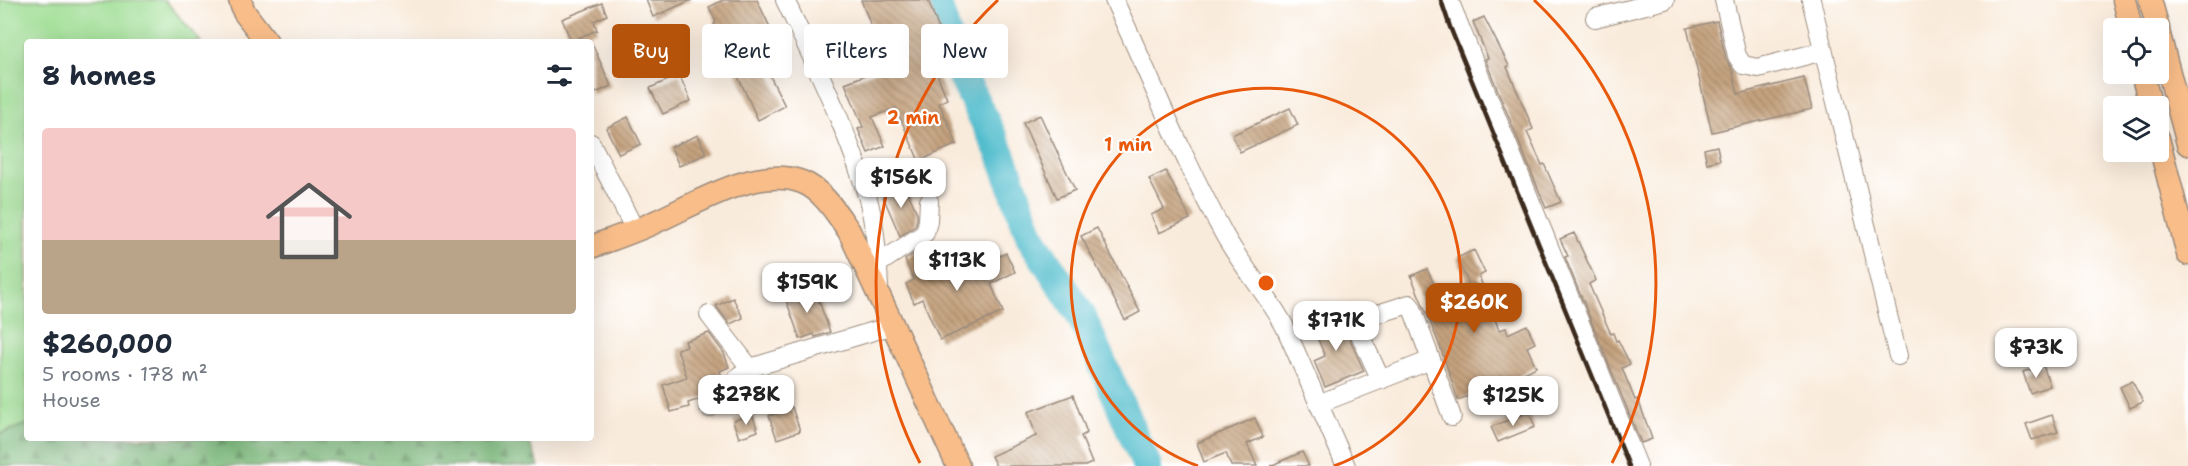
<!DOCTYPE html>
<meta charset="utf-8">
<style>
body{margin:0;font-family:"Shantell Sans",sans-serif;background:#f6f6f7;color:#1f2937;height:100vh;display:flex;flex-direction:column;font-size:22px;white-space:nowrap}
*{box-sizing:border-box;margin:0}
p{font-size:20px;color:#747a83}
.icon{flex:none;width:33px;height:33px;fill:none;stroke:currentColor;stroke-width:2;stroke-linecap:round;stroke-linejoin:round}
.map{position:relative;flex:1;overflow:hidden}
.drawer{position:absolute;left:24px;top:39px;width:570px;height:402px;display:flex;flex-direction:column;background:#fff;border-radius:6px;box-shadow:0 6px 24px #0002}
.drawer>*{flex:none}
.banner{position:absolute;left:612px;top:24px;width:570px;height:54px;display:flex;gap:12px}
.fabs{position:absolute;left:2103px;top:18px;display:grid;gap:12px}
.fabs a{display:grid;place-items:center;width:66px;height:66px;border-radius:6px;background:#fff;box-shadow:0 6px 24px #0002;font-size:30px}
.price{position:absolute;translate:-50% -51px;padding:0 14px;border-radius:12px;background:#fff;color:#222;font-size:20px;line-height:39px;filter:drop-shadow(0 2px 3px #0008)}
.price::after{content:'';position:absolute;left:50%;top:36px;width:18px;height:14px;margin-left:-9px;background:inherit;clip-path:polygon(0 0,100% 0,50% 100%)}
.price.active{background:#b45309;color:#fff}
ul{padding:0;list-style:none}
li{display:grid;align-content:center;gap:12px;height:318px;padding:0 18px}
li+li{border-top:2px solid #e0e1e3}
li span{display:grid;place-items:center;height:186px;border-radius:6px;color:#555}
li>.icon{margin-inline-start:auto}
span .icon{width:108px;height:108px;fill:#fffc;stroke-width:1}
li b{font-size:26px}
h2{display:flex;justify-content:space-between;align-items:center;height:72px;padding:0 18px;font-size:26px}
.pill{padding:0 21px;border-radius:6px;background:#fff;box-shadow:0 6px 24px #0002;font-size:21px;line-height:54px}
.pill.active{background:#b45309;color:#fff}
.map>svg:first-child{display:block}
.green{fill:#9edd93;stroke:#6c8458;stroke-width:1.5}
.forest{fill:url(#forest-firs);stroke:#5c734e;stroke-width:1.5}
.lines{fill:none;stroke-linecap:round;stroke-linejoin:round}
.river{stroke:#52bdcd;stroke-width:30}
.building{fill:url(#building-back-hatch)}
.minor-casing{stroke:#9a8a7c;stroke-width:20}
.major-casing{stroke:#9a8a7c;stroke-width:25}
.minor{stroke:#fff;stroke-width:18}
.major{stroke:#f8bd89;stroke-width:22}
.rail{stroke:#3b2a1e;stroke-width:4.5}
.ring{fill:none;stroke:#e8590c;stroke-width:3}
.centre{fill:#e8590c;stroke:#fff;stroke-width:3}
.ring-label{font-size:18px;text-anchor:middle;font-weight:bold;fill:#e8590c;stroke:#fff;stroke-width:4.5;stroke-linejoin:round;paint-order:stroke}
</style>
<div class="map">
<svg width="2188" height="466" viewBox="0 0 2188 466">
<defs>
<pattern id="forest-firs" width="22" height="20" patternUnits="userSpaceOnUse" patternTransform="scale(1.5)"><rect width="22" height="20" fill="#7ebc7d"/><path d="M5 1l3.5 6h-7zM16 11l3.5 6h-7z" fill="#689966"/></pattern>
<pattern id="building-back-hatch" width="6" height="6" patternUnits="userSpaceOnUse" patternTransform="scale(1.5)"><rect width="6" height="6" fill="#c5a37f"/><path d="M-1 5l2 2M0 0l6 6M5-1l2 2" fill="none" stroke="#a18567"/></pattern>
</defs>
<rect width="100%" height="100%" fill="#fff"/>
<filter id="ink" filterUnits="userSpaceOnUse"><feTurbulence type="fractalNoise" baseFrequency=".0167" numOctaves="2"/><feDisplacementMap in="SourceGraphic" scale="12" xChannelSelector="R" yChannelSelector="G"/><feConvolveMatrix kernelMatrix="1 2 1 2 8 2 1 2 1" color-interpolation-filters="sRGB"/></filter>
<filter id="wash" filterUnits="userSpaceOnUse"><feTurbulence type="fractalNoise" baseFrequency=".008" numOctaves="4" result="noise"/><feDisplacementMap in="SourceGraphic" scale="24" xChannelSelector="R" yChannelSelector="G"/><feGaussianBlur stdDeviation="1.35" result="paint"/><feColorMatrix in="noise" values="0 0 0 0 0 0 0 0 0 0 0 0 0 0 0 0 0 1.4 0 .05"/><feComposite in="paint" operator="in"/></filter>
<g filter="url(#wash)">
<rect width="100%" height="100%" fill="#f9ebdb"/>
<polygon class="green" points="0,0 165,0 201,42 27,42 27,424 0,434"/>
<polygon class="forest" points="27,424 27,438 527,438 539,466 0,466 0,434"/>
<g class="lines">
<polyline class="river" points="936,0 953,57 1001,154 1031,238 1081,315 1147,466"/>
</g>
<g id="blocks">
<g class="building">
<polygon points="646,0 692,0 653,17"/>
<polygon points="723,0 757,0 776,40 767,44 778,67 768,72 785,106 758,120 714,24 716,22 709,7"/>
<polygon points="861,0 928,0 944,43 931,48 936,63 933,64 947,99 939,103 957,144 919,161 896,108 872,117 885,146 868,153 858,129 863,127 845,83 887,67"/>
<polygon points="602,3 607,15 594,21 597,30 571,41 562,19"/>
<polygon points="1484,17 1509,66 1507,67 1533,129 1527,132 1542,165 1544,164 1561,202 1546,208 1485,59 1488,58 1473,22"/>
<polygon points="1717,21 1726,59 1732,69 1738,94 1804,78 1812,109 1712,132 1687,28"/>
<polygon points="591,41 611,86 591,95"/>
<polygon points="679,75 691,101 663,114 650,88"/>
<polygon points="1290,108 1298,125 1240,152 1232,135"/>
<polygon points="1040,115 1075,190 1057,198 1023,123"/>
<polygon points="628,117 641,144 619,154 606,128"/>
<polygon points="698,135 706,154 679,166 671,147"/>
<polygon points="1717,146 1720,160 1707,163 1704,149"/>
<polygon points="928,164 936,183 915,191 908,172"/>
<polygon points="1166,171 1190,219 1159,233 1151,215 1164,209 1149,179"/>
<polygon points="904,184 917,213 917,219 915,226 900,236 882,194"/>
<polygon points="1097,228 1140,312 1125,320 1081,236"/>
<polygon points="1574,233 1596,280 1589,284 1598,305 1611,334 1613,333 1616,341 1618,340 1630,364 1622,368 1635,400 1638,399 1652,439 1641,443 1565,257 1568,256 1560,239"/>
<polygon points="921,249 932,274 961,261 966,272 1006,253 1015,272 991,284 1003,312 940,340 922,299 914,303 906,284 914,280 905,260"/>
<polygon points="1474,250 1485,273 1479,276 1499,330 1506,328 1508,334 1527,325 1535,343 1527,347 1536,367 1517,377 1458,400 1440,346 1411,276 1427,269 1442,302 1472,291 1457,258"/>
<polygon points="814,287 830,332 815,337 814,334 800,339 785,297"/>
<polygon points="733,298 743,318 730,324 716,306"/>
<polygon points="1342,314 1351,342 1364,371 1325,387 1314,361 1325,356 1312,325"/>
<polygon points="709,333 724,353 729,367 720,371 722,378 703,398 688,403 689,407 671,412 663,385 687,377 677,349 687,346 685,341"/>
<polygon points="2043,365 2050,386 2030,393 2023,372"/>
<polygon points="2132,381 2143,402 2130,408 2120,387"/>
<polygon points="1073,395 1087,433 1081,436 1092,463 1085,466 996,466 991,456 1036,436 1028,412"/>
<polygon points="792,407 800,431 777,439 769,416"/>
<polygon points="1529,412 1535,427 1498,442 1491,427"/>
<polygon points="752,414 758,431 739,438 733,421"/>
<polygon points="2052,415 2058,432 2032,440 2026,424"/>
<polygon points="1255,418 1263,437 1247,444 1257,466 1231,466 1226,453 1204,462 1197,443"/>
<polygon points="1302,452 1309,466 1270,466"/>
</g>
</g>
</g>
<g filter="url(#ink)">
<use href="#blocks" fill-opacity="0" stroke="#9a8a7c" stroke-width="1.5"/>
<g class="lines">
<g class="minor-casing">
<g id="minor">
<path d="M785,0C815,64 848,130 868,199C876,228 878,259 879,289"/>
<path d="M1114,0C1151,78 1183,160 1225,236C1243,268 1268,295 1285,327L1346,466"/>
<polyline points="1449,0 1638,466"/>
<polyline points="1724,0 1737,56 1743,65 1758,68 1823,51"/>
<polyline points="1811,0 1898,356"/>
<polyline points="1595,18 1665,0"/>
<polyline points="591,143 635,230"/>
<polyline points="878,264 925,233 928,221 929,201"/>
<polyline points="709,315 750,368"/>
<polyline points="1381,380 1361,337 1359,323 1365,318 1409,304 1412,308 1452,417"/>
<polyline points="1318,404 1431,360"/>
<polyline points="709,408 740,375 750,368 894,325"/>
</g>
</g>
<g class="major-casing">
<g id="major">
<polyline points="240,0 244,12 267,42"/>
<polyline points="2124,0 2131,28"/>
<polyline points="2150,0 2158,28"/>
<polyline points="2158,31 2188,144"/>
<polyline points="2142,74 2151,106"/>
<polyline points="2158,138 2188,254"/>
<path d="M591,247C612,239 634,232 655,222C696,204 756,165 802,182C823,190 837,214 849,231L958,466"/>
</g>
</g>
<use href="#minor" class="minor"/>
<use href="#major" class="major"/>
<polyline class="rail" points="1441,0 1450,27 1629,466"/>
</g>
</g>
<g class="ring">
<path d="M1198 466A195 195 0 1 1 1334 466"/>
<path d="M920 463A390 390 0 0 1 998 0M1534 0A390 390 0 0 1 1612 463"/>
</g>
<circle cx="1266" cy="283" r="9" class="centre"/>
<g class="ring-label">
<text x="913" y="124">2 min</text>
<text x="1128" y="151">1 min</text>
</g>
</svg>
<div class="fabs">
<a><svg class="icon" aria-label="locate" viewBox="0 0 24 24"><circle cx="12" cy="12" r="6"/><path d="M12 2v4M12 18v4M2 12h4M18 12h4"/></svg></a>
<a><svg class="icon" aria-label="layers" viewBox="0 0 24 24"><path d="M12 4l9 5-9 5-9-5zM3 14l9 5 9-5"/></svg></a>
</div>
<b class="price" style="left:901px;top:209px">$156K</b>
<b class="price" style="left:957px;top:292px">$113K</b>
<b class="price" style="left:807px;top:314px">$159K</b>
<b class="price active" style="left:1474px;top:334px">$260K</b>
<b class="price" style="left:1336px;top:352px">$171K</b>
<b class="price" style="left:2036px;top:379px">$73K</b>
<b class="price" style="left:746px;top:426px">$278K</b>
<b class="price" style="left:1513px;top:427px">$125K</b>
<div class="banner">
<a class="pill active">Buy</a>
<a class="pill">Rent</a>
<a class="pill">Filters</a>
<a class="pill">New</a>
</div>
<section class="drawer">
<h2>8 homes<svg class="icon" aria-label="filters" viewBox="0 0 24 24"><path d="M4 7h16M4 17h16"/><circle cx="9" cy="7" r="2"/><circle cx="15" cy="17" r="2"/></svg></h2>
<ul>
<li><span style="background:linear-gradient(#f6c9c9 60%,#b9a48a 0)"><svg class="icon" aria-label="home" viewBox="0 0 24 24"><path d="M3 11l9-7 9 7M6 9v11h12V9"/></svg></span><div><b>$260,000</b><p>5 rooms · 178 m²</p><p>House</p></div></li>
</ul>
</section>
</div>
